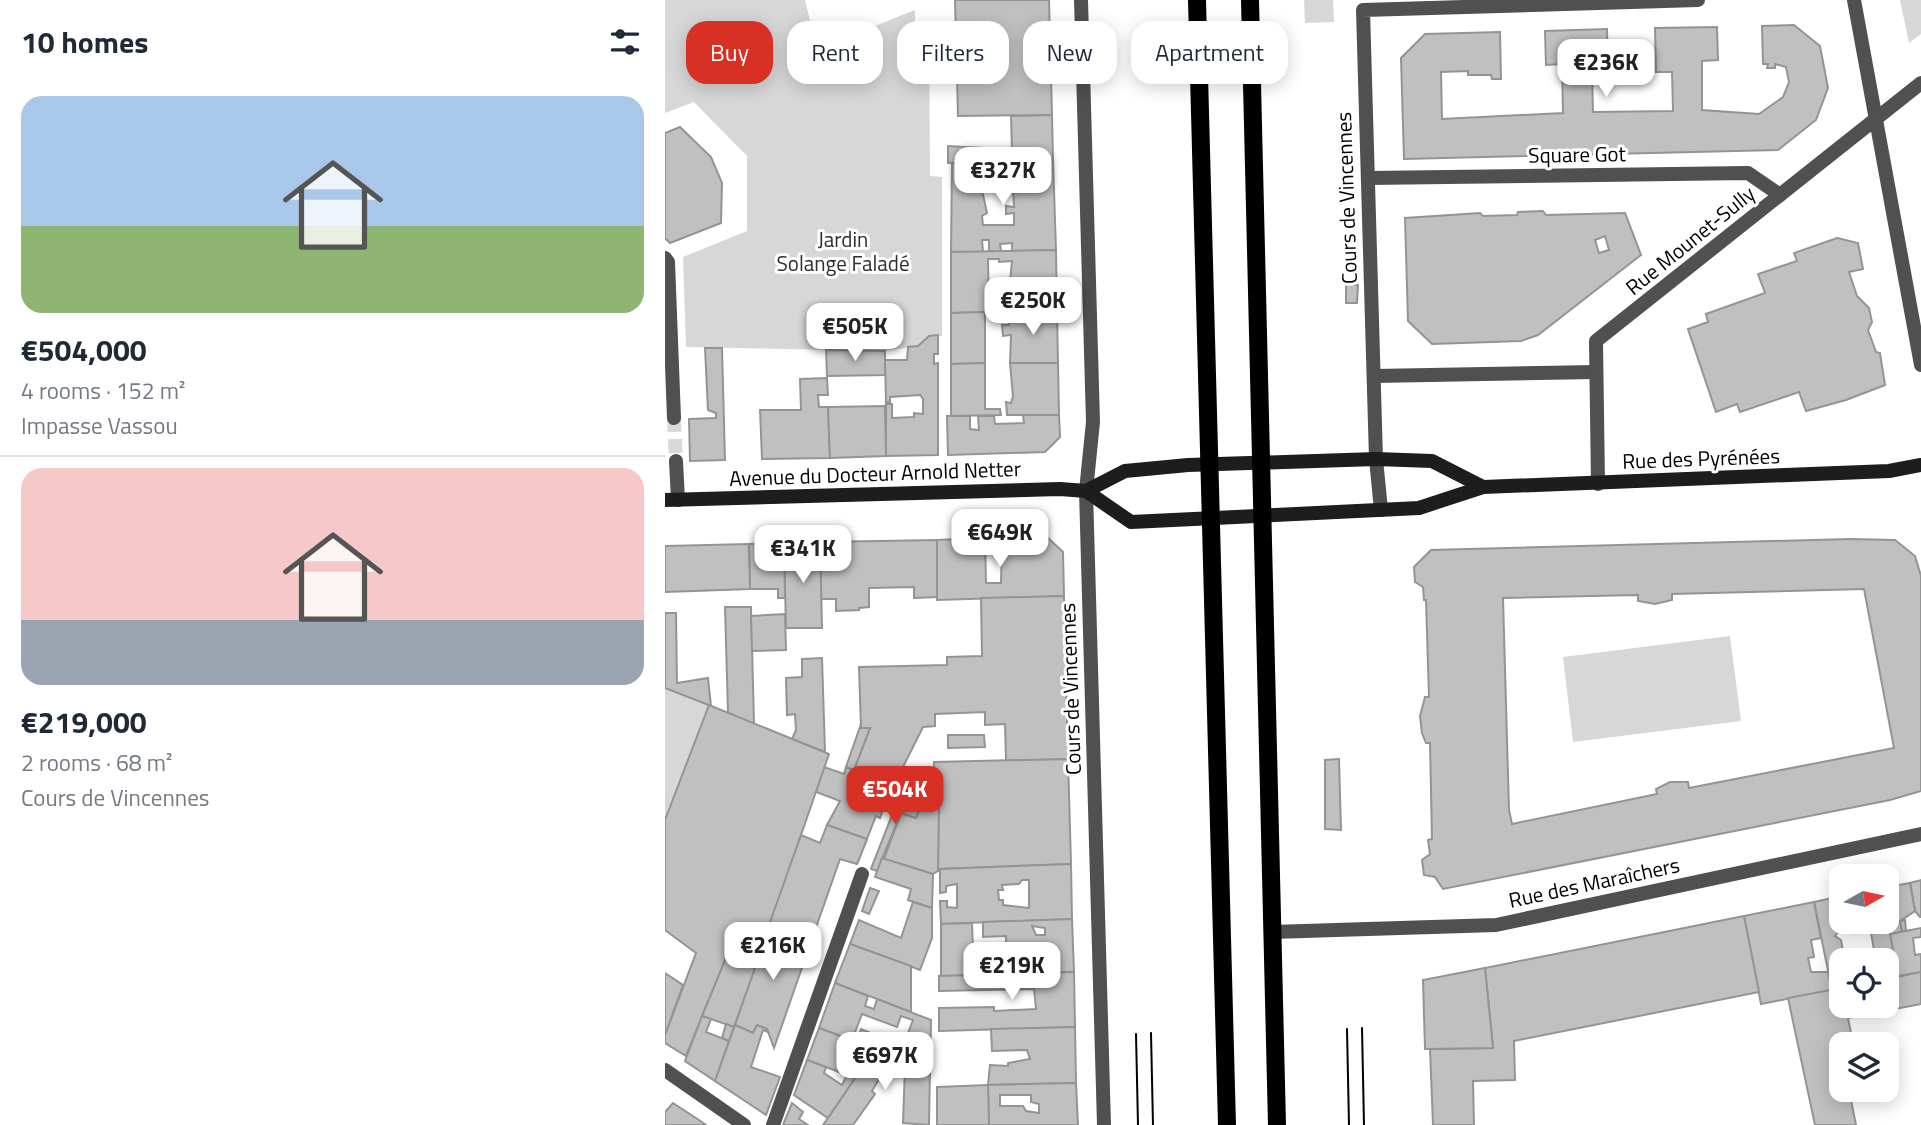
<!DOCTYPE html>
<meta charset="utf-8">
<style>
body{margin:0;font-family:"Titillium Web",sans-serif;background:#f6f6f7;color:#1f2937;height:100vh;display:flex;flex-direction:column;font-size:26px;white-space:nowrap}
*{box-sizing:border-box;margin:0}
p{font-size:23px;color:#747a83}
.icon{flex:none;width:38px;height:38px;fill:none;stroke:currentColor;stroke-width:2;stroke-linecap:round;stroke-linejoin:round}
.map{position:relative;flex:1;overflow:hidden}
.sheet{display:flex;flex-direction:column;background:#fff;width:665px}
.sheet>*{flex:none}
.hud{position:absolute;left:21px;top:21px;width:665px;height:63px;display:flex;gap:14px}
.needle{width:46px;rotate:81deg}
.buttons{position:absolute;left:1164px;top:864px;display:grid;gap:14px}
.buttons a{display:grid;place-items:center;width:70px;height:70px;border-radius:14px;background:#fff;box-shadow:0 4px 18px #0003;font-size:35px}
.price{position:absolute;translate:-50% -60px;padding:0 16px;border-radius:14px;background:#fff;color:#222;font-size:23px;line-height:46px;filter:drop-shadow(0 2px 4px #0008)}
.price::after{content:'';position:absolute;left:50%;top:42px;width:21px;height:16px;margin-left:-10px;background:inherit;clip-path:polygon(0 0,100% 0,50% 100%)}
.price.on{background:#d93025;color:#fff}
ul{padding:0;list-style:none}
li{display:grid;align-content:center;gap:14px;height:371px;padding:0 21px}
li+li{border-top:2px solid #e0e1e3}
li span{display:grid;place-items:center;height:217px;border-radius:21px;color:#555}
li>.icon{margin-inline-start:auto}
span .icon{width:126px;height:126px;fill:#fffc;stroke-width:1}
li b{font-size:30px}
h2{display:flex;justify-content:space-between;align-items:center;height:84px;padding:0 21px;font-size:30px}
.chip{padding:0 24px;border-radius:21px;background:#fff;box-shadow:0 4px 18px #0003;font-size:24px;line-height:63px}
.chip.on{background:#d93025;color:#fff}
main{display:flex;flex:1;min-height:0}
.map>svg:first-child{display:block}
.green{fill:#d7d7d7}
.building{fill:#c0c0c0;stroke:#949494;stroke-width:2;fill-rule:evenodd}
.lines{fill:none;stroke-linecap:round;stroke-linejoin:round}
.street-tunnel{stroke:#d9d9d9;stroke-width:14;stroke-dasharray:14 7;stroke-linecap:butt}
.street{stroke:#505050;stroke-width:14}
.secondary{stroke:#1d1d1d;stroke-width:14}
.primary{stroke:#000;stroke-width:18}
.tram{stroke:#000;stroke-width:2}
.labels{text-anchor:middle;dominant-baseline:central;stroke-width:6;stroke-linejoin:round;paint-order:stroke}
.street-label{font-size:21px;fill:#000;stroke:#fff}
.park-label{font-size:21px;fill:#2e2e2e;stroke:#fff}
</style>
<main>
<section class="sheet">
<h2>10 homes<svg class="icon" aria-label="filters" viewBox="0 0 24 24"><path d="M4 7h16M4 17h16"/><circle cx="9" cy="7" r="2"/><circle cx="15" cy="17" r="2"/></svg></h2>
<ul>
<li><span style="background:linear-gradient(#a9c7e8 60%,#8fb573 0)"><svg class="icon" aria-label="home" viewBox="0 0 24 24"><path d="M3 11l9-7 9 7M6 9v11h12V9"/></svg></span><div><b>€504,000</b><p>4 rooms · 152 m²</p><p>Impasse Vassou</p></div></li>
<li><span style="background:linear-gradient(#f6c9c9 70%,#9aa5b1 0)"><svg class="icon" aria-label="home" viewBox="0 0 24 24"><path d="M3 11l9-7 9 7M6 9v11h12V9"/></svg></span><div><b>€219,000</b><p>2 rooms · 68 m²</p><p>Cours de Vincennes</p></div></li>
</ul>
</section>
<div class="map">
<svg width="1256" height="1125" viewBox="0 0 1256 1125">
<rect width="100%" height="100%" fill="#fff"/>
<g class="green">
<polygon points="0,0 140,0 152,49 250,10 250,27 264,27 265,176 277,177 277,336 264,336 253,346 220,351 21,347 18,257 82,231 82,156 29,102 0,113"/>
<polygon points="639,0 668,0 669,22 640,23"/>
<polygon points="1235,0 1256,0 1256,34 1244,43"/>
<polygon points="1065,636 1076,721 908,742 898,657"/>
<polygon points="0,688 44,705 0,820"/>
</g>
<g class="building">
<polygon points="290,0 384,0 387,115 293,116"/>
<polygon points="1129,25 1155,46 1163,88 1151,120 1113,150 739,159 736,58 760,34 835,32 836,79 827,79 826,75 803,75 803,71 776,72 777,119 898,113 897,64 881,65 880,31 942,29 943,72 927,73 928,112 1008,111 1007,72 991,72 990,28 1052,27 1053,60 1037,61 1037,110 1094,114 1118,97 1124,82 1121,67 1110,64 1110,68 1102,68 1103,64 1098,64 1097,26"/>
<polygon points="387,115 388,160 283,163 283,146 338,149 338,152 347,153 346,116"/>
<polygon points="15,127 46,157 57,183 56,223 5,243 0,238 0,133"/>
<path d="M388,160L391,250L347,251V243L335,244L336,251H324V240H317L318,252H286L287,163L315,162V174H323L322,162H333V170H344V161ZM348,189L349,207L341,206V214L349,213V225H318L317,216L322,213L317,190Z"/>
<path d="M878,211L881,215L960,213L976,255L873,335L856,341L767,344L743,321L740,218L815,213L818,216L852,215L853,212ZM940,236L944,250L934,253L930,240Z"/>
<polygon points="1172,238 1193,243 1198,269 1184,272 1192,296 1204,308 1207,322 1203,330 1211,352 1215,353 1220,385 1181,400 1141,411 1134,392 1075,412 1072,404 1051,412 1023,329 1043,322 1041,314 1100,293 1093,274 1132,261 1129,253"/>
<polygon points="391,250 392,312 332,312 331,287 348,286 348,281 345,282 347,261 334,262 334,259 323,259 324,312 286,313 286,252"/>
<polygon points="681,285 693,285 692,303 681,303"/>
<polygon points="320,312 320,363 286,364 286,313"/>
<polygon points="333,312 343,312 343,317 334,317"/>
<polygon points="343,312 392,312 393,363 345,363 346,335 338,336 337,325 344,325"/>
<polygon points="273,335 273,354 269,354 269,364 273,363 273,455 221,456 221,404 227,404 227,418 249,417 249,413 258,414 258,399 255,395 225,397 225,402 221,402 220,360 242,360 243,347 253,346 264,336"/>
<polygon points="40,348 57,348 60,460 25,461 24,419 51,418 51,413 43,410"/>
<polygon points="161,350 220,351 220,375 162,376"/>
<polygon points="320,363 320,409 335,409 336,415 286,416 286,364"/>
<polygon points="345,363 393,363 394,415 342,415 341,402 346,403 348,396"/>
<polygon points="162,378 163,395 153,395 154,407 163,407 165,458 97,459 95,410 136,410 135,379"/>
<polygon points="220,406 221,456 165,458 163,407"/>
<polygon points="358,415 394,415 395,437 380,452 283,455 282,416 305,416 305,429 314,430 313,416 329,416 330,424 359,423"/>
<polygon points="382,537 398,552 399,596 272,600 272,540 320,538 321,583 336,583 337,538"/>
<path d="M1185,539L1230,540L1250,556L1256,576V791L1225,800L778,889L770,877L759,875L757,860L765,854L763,840L767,839L765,743H761L757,733L755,716L760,697H764L761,600H759L758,587L750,582L749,567L766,550ZM1199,589L1229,748L1024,788L1023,782H1005L991,789L992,794L847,824L844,810L838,598L973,595V601L990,604L1007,600V594Z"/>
<polygon points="272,540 272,597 249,598 249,587 204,588 204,607 194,608 194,610 171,611 171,599 156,599 155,542"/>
<polygon points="155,542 157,628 121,628 119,543"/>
<polygon points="119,543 120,598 113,598 113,589 85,589 84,544"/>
<polygon points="84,544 85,589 0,592 0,546"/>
<polygon points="399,596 403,759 341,761 340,724 320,725 320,712 270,714 270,726 258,727 232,779 229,779 215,818 211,816 192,864 202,839 162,825 175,801 151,792 159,767 179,774 181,767 189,770 205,728 196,728 194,667 282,665 282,657 317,656 316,598"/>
<polygon points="60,607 86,607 89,724 63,713"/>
<polygon points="0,613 11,613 12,683 43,678 46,706 0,688"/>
<polygon points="120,614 121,650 87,651 86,616"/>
<polygon points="157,658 160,752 127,739 131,730 130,714 122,715 121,678 137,677 137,659"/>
<polygon points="44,705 164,754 90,968 61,958 21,1056 0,1043 0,1035 31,953 0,930 0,820"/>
<polygon points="196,724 196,728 205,728 189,770 181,767"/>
<polygon points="283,735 319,735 320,747 283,748"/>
<polygon points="403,759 406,864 273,869 274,795 268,795 269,762"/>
<polygon points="674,759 676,830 660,829 660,760"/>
<polygon points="266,795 274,795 273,871 268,874 219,859 236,813 251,818 256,805 266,809"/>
<polygon points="234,797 256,805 251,818 236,813 212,871 206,869"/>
<polygon points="162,825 202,839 192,864 175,859 147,939 104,925 136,835 155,843"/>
<polygon points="217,858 268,874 267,908 243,900 246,889 210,877"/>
<path d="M406,864L407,919L276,924L275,901H282V907L292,908V884L281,886V892L275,893V869ZM357,880H364V908L338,905V900H334L333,890H338L337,885L354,884Z"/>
<polygon points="1256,880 1256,917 1255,917 1250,911 1245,883"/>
<polygon points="1245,883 1250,911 1235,921 1237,932 1225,935 1222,887"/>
<polygon points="205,888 214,891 204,914 197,911"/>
<polygon points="1176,896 1176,922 1189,922 1191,933 1174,931 1170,936 1176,940 1180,961 1176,961 1176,988 1167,990 1149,902"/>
<polygon points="248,902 267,908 267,938 255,970 185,944 194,920 236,938"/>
<polygon points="1149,902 1156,938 1146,940 1149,957 1143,958 1146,972 1163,972 1167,990 1096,1004 1079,916"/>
<polygon points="1222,912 1233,976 1222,979 1222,961 1211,961 1206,933 1212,932 1211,928 1207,925 1191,933 1189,922 1222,922"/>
<polygon points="1079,916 1094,992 849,1041 850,1080 808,1081 809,1125 768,1125 765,1049 828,1048 820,968"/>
<path d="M407,919L409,972L341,974V936L318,937V922ZM367,926L380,928V935H371Z"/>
<polygon points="1240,920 1241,931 1237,932 1235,921"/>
<polygon points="307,923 309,975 276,976 276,924"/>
<polygon points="104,925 147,939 109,1048 102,1029 92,1025 88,1033 70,1025"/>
<polygon points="1256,928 1256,937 1248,938 1250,955 1256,954 1256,972 1233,976 1225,934"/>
<polygon points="185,944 246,966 246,1012 170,983"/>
<polygon points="61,958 90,968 69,1027 37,1016"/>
<polygon points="820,968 828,1048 760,1049 758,980"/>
<polygon points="409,972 410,1027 274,1031 274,1008 329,1007 329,1011 371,1009 369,989 274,991 274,976"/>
<polygon points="1256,972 1256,1004 1183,1018 1186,1033 1173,1035 1176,1090 1184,1090 1191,1125 1150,1125 1123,998 1176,988 1176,1006 1222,1006 1222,979"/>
<polygon points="0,973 18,985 0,1035"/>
<polygon points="170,983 203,996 200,1006 209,1009 212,999 266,1020 265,1069 192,1042 196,1029 238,1046 248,1020 236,1016 232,1027 197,1014 187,1040 154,1028"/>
<polygon points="37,1016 46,1019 41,1032 64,1041 50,1081 20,1061"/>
<polygon points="61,1024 69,1027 64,1041 57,1038"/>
<polygon points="70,1025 88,1033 92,1025 102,1029 103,1032 98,1030 86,1067 115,1077 101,1115 50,1081"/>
<polygon points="410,1027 411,1083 323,1085 325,1065 343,1066 343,1063 365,1059 362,1050 327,1051 326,1029"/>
<polygon points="154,1028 210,1049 190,1078 142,1060"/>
<polygon points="210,1049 265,1069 264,1125 238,1123 240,1067 224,1062 207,1091 210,1094 188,1125 158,1125"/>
<polygon points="142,1060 161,1067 159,1073 177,1085 182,1075 190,1078 163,1118 129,1095"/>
<path d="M411,1083L413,1125H324L323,1085ZM335,1095H366V1102L374,1104V1113L361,1111L358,1106H335Z"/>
<polygon points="323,1085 324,1125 272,1125 272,1087"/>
<polygon points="8,1103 34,1120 41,1125 0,1125 0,1112"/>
<polygon points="127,1103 138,1112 134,1119 143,1125 118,1125"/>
</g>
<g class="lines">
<polyline class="street-tunnel" points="9,418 11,461"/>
<g class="street">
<polyline points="416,0 428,422 421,491 439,1125"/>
<polyline points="1189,0 1256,365"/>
<polyline points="703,178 1083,173 1115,195"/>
<polyline points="0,258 3,262 9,418"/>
<polyline points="709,376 931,372"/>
<polyline points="11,461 13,500"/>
<polyline points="933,484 931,341 1256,83"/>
<polyline points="716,510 711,459 698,10 1033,0"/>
<polyline points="607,932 831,925 1256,834"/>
<polyline points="0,1070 79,1125"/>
<polyline points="108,1125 197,874"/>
</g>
<g class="secondary">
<polyline points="421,491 460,471 523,465 711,459 767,461 818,487"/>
<polyline points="0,500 395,489 421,491 466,522 754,508 818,487 1224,471 1256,465"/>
</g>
<g class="primary">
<polyline points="532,0 562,1125"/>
<polyline points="585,0 612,1125"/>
</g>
<g class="tram">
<polyline points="697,1028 699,1125"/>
<polyline points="682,1029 684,1125"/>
<polyline points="486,1033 488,1125"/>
<polyline points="471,1034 473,1125"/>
</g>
</g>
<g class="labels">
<g class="street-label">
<text transform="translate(912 154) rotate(-1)">Square Got</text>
<text transform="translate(681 198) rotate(-92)">Cours de Vincennes</text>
<text transform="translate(1025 240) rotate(-39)">Rue Mounet-Sully</text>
<text transform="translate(1036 458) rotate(-2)">Rue des Pyrénées</text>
<text transform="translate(210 473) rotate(-2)">Avenue du Docteur Arnold Netter</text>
<text transform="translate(405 689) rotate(-92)">Cours de Vincennes</text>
<text transform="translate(929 882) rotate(-12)">Rue des Maraîchers</text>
</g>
<g class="park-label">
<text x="178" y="239">Jardin<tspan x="178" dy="24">Solange Faladé</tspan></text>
</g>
</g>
</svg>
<div class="buttons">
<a><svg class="needle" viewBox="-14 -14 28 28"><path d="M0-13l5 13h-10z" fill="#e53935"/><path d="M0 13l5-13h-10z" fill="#747a83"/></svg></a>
<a><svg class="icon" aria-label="locate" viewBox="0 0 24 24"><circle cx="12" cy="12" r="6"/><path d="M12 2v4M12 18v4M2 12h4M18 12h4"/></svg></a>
<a><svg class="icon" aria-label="layers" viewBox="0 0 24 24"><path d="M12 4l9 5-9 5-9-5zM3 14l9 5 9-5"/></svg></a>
</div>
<b class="price" style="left:941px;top:99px">€236K</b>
<b class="price" style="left:338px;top:207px">€327K</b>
<b class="price" style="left:368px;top:337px">€250K</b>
<b class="price" style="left:190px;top:363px">€505K</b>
<b class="price" style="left:335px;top:569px">€649K</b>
<b class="price" style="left:138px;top:585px">€341K</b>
<b class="price on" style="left:230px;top:826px">€504K</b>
<b class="price" style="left:108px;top:982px">€216K</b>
<b class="price" style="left:347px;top:1002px">€219K</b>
<b class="price" style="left:220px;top:1092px">€697K</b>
<div class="hud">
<a class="chip on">Buy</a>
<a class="chip">Rent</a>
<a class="chip">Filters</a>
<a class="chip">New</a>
<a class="chip">Apartment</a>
</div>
</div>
</main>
